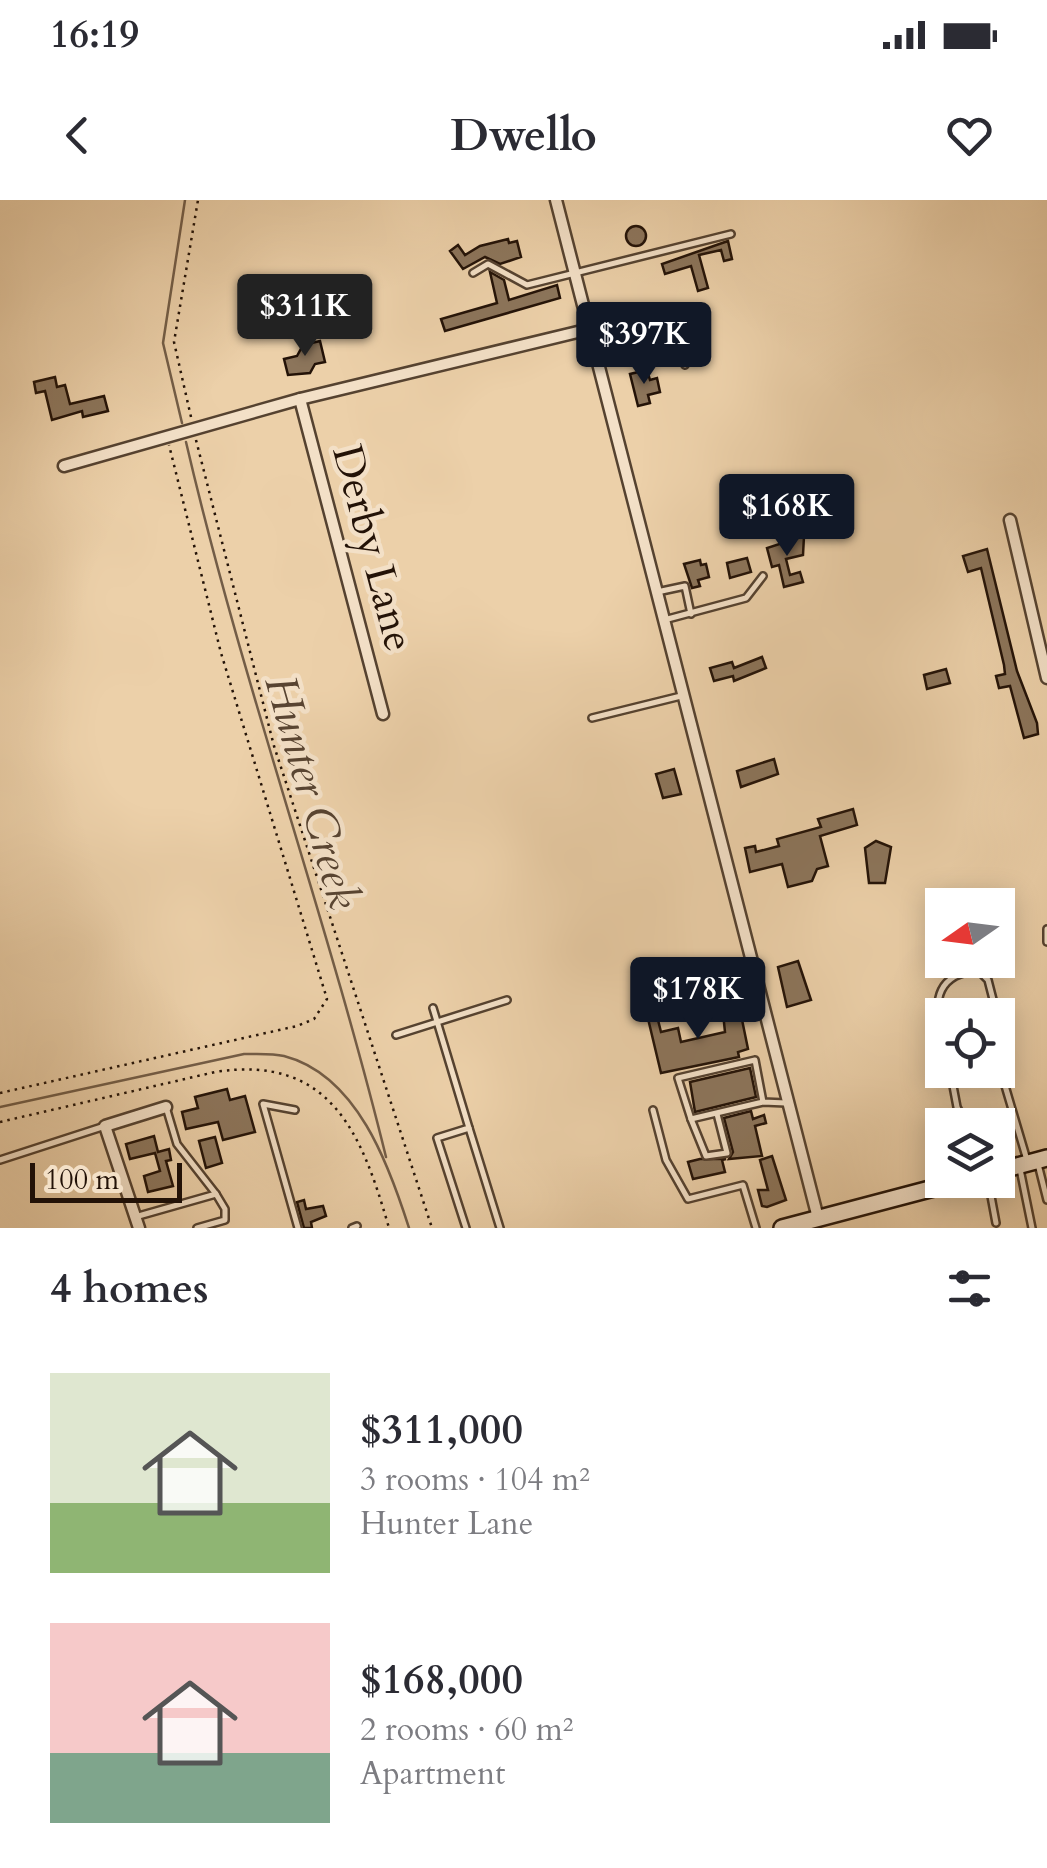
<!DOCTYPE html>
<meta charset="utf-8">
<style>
body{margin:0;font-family:Cardo,serif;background:#f2f2f3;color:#2b2b33;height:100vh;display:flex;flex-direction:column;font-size:38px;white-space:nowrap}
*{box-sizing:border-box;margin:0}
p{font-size:32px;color:#7c7c81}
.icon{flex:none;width:55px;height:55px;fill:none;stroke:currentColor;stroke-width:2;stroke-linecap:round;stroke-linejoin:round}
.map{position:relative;height:1028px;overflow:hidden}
.side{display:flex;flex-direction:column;background:#fff;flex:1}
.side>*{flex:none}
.needle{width:65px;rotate:256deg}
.controls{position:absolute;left:925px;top:688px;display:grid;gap:20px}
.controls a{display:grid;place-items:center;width:90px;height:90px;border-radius:0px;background:#fff;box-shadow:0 5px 25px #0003;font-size:50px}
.scale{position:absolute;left:30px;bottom:25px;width:152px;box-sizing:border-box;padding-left:10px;border:5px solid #231207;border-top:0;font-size:28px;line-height:35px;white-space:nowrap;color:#231207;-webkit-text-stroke:8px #f3e0c7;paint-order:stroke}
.price{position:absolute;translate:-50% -85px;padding:0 22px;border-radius:10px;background:#111827;color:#fff;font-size:32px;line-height:65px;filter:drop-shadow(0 2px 5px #0008)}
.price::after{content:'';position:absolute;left:50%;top:60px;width:30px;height:22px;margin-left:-15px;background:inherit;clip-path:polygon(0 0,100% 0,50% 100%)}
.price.on{background:#222;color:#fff}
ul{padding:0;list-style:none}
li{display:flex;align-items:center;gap:30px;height:250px;padding:0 50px}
li span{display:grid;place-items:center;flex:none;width:280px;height:200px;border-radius:0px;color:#555}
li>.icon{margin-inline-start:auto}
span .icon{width:120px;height:120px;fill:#fffc;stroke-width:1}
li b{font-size:42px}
h2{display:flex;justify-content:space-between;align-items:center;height:120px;padding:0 50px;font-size:42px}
.status{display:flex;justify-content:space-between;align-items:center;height:70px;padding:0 50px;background:#fff;direction:ltr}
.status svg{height:28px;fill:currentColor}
header{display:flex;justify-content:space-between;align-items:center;height:130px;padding:0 50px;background:#fff;font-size:45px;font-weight:700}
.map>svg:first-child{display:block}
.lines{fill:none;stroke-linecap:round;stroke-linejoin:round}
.stream{stroke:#735d47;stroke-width:2.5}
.building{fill:#8c755b;stroke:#231207;stroke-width:2.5}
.service-casing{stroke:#554230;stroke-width:10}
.minor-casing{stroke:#554230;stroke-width:15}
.secondary-casing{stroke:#231207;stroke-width:20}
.path{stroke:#231207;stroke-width:2.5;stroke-dasharray:2.5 5;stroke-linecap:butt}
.service{stroke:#f3e0c7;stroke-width:5}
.minor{stroke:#f3e0c7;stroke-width:10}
.secondary{stroke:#f3e0c7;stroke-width:15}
.labels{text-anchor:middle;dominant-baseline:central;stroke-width:9;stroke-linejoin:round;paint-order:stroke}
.street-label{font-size:42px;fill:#231207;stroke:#f3e0c7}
.water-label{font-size:45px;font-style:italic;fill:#584432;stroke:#f3e0c7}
</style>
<div class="status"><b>16:19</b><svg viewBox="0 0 49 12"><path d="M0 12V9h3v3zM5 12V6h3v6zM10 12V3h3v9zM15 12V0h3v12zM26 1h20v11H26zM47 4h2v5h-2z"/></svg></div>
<header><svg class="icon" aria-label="back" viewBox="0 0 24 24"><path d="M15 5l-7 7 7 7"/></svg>Dwello<svg class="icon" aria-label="heart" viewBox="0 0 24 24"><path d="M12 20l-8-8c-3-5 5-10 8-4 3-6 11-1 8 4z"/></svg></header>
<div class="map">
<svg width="1047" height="1028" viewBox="0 0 1047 1028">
<rect width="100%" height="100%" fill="#ecd0a9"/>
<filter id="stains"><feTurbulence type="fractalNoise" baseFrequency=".002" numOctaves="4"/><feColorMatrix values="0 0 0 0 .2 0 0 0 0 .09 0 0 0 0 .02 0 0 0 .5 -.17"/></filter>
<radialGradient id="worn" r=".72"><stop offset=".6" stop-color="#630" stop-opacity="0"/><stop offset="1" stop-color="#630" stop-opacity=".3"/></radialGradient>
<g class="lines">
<g class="stream">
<polyline points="182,223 163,143 185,0"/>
<path d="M186,242C242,483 327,717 386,957"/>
<path d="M0,907L244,854C256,854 272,853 284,856C357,875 389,965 409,1028"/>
</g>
</g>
<g class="building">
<circle cx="636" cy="36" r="10"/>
<polygon points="508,39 509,43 517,41 521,57 500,64 485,57 463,69 450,51 458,45 465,55 480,46"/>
<polygon points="728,41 732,59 724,61 721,50 699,55 708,88 698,91 691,66 665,74 662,64"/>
<polygon points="490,72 504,80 509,100 557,85 560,98 445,131 441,119 497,103"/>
<polygon points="320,141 325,162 315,164 310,173 288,175 284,159 297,156 303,145"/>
<polygon points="647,170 650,180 657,178 660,192 648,195 650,203 638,206 630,174"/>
<polygon points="55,177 57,187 65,185 70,204 104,196 108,211 83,217 82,211 52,220 45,191 36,193 34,182"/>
<polygon points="804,336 803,355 786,359 790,375 800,372 803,382 784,387 779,365 772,367 767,348"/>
<polygon points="987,349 1017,471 1037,523 1038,534 1024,538 1010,486 999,488 996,476 1005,474 1004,465 981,368 968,372 963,356"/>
<polygon points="747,358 751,372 730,378 727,363"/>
<polygon points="700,360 701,365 706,364 709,377 698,380 700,386 692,388 684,364"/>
<polygon points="762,457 766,468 734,481 733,476 714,481 710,468 732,462 734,468"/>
<polygon points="946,469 950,483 927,489 924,475"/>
<polygon points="774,559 778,574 741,587 737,571"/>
<polygon points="674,569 681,594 663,598 656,574"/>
<polygon points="853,609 857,625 820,636 828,666 817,669 812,681 788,687 782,664 750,672 745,648 755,646 756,652 779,646 777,639 821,627 818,619"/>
<polygon points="876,641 891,647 885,683 869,683 865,648"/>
<polygon points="798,761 811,800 787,807 778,767"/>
<polygon points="732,800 733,806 739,805 748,849 738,852 739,857 661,873 645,806 654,804 661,832 678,828 681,842 725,832 722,803"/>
<polygon points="750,868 756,897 695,912 690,882"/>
<polygon points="227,889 230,900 245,896 255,932 223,940 218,922 186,929 182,912 198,908 195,897"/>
<polygon points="751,911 753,919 764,915 766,923 755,926 762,956 729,959 733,952 724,918"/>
<polygon points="154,936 158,952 169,949 171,960 166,961 173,986 148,992 144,976 160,971 155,953 130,959 126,944"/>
<polygon points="215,937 222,963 206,968 199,941"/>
<polygon points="772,956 786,1000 767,1007 762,1006 758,990 768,990 760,960"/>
<polygon points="700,959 726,959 722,960 725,972 693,979 688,962"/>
<polygon points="304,1000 306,1009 323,1006 326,1016 311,1022 312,1028 304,1028 297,1002"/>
</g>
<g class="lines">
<g class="service-casing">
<g id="service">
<polyline points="473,73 488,64 527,85 731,34"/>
<path d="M593,130C638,143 653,110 685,165"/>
<polyline points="657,392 685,386 691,414"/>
<polyline points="664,420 746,398 763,376"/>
<polyline points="592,518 681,496"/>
<polyline points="1047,729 1047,742"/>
<polyline points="433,808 469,928 437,938 466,1028"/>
<polyline points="670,811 756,787"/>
<path d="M942,834C932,798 939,774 978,770L988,780L997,815"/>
<polyline points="396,835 507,800"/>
<polyline points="998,862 1027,960"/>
<polyline points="950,870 957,907 966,925"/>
<polyline points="763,902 755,860 678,878 691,919 763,902 786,903"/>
<polyline points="295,910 263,904 298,1028"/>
<polyline points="653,910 666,960 688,999 743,985 756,1028"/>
<polyline points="691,919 706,956 727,953 717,914"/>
<polyline points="469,928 500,1028"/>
<polyline points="0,960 105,926"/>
<polyline points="1038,964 1047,1000"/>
<polyline points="1020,969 1032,1028"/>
<polyline points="988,980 996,1023"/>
<polyline points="135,1017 216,994 177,944 166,907"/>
<polyline points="197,1028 225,1020 225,1009 216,994"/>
<polyline points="352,1028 357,1026"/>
</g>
</g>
<g class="minor-casing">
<g id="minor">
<polyline points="556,0 818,1018"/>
<polyline points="300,199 383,514"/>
<polyline points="64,266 300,199 590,129"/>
<polyline points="1010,320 1047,478"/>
<polyline points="139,1028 105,926 166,907"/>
</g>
</g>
<g class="secondary-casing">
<g id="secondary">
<polyline points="998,971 1047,958"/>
<polyline points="782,1028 964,980"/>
</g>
</g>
<g class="path">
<polyline points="191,217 174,142 198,0"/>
<polyline points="196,240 274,546 432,1028"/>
<polyline points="0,893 297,826 314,819 327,799 221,453 169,245"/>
<path d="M0,922L215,872C331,854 362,934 389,1028"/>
</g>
<use href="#service" class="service"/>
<use href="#minor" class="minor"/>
<use href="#secondary" class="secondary"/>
</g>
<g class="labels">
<g class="street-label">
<text transform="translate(373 348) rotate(75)">Derby Lane</text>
</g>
<g class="water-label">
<text transform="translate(312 592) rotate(74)">Hunter Creek</text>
</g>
</g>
<rect width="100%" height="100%" filter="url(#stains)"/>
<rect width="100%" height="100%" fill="url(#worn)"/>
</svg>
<div class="controls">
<a><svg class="needle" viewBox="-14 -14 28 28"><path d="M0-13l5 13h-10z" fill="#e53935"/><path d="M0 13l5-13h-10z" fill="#7c7c81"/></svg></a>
<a><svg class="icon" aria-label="locate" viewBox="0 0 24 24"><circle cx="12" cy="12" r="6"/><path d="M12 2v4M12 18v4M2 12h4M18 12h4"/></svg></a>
<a><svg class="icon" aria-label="layers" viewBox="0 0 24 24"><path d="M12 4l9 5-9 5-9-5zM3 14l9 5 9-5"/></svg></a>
</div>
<div class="scale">100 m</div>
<b class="price on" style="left:305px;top:159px">$311K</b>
<b class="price" style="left:644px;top:187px">$397K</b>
<b class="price" style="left:787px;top:359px">$168K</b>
<b class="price" style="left:698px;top:842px">$178K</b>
</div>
<section class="side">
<h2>4 homes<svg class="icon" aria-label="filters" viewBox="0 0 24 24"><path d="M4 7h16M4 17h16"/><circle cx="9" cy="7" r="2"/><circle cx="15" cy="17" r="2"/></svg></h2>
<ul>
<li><span style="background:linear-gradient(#dfe7d0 65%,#8fb573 0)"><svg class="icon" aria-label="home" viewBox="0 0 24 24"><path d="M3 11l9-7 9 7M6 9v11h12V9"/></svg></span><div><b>$311,000</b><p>3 rooms · 104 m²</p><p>Hunter Lane</p></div></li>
<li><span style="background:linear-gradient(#f6c9c9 65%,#7fa58c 0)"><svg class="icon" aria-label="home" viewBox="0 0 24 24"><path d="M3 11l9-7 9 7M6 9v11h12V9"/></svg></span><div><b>$168,000</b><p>2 rooms · 60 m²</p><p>Apartment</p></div></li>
</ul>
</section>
